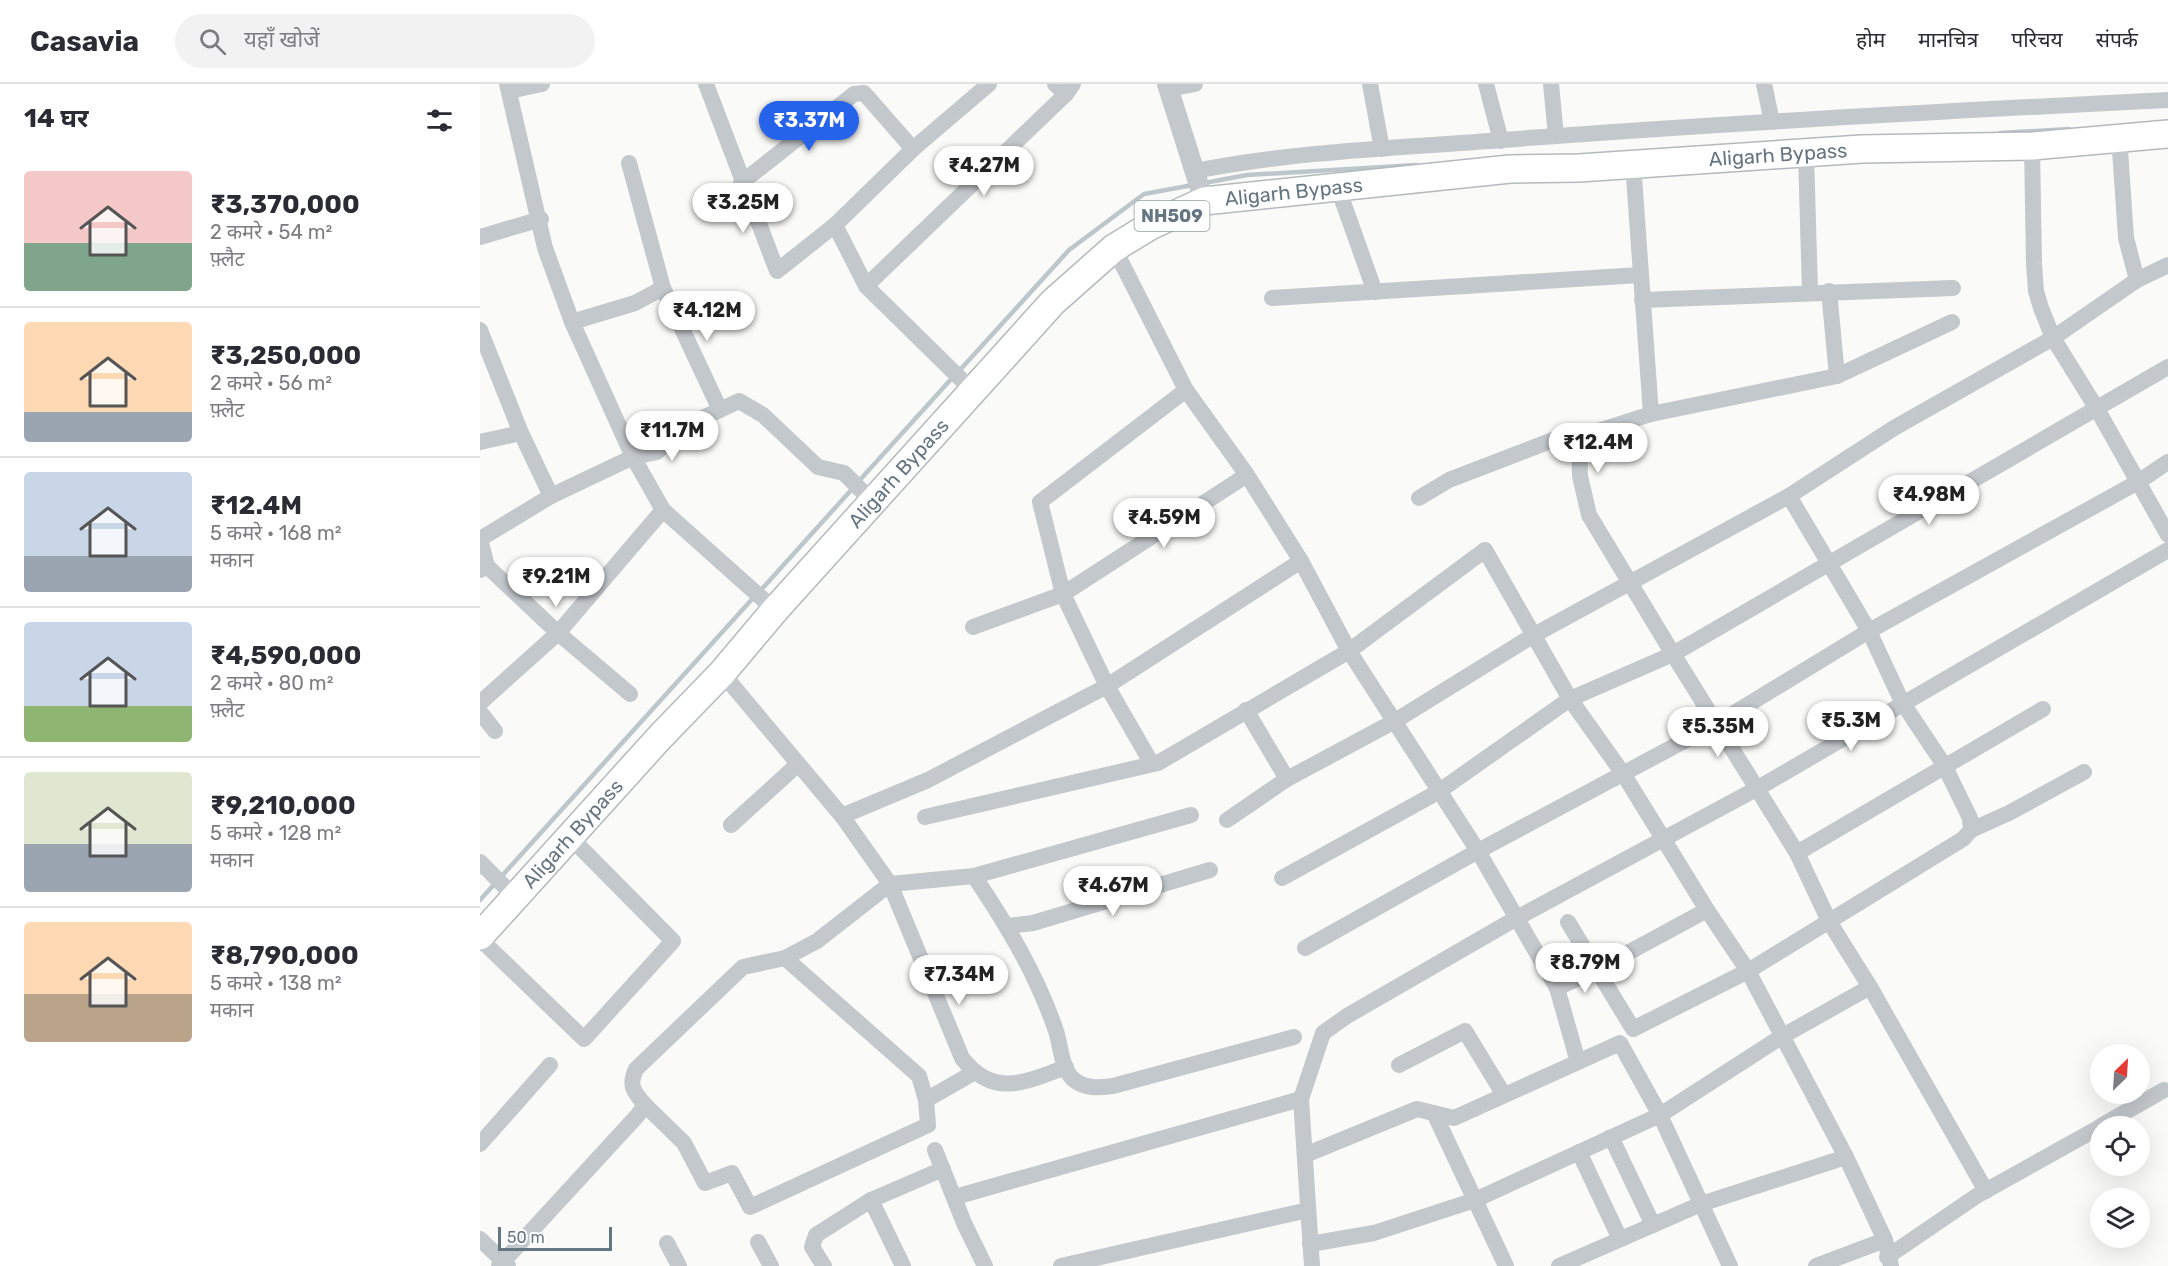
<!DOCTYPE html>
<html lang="hi">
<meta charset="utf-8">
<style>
body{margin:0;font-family:Rubik,"Noto Sans Devanagari",sans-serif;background:#f2f2f3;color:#2b2b33;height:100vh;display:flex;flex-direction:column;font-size:22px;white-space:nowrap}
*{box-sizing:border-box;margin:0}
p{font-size:20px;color:#7c7c81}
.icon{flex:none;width:33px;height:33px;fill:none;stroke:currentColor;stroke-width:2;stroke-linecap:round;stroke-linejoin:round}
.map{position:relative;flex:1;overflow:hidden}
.panel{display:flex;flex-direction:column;background:#fff;width:480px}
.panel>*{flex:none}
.needle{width:39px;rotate:25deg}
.controls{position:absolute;left:1610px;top:960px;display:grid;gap:12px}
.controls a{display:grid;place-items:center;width:60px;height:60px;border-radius:50%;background:#fff;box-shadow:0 6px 24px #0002;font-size:30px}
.scale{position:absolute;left:18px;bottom:15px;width:114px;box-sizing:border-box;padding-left:6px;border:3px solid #657683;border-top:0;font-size:16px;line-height:21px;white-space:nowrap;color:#657683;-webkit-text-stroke:4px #fff;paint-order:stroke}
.price{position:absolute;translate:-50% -51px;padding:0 14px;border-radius:21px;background:#fff;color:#222;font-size:20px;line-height:39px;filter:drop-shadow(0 2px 3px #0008)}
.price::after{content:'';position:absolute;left:50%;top:36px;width:18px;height:14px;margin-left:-9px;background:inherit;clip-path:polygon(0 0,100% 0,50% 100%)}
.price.current{background:#2563eb;color:#fff}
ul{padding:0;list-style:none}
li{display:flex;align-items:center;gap:18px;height:150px;padding:0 24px}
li+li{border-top:2px solid #e1e1e2}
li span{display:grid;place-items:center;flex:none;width:168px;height:120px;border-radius:6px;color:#555}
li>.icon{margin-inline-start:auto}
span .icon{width:72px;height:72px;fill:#fffc;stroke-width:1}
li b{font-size:26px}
h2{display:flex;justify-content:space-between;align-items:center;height:72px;padding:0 24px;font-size:26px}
header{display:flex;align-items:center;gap:36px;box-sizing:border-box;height:84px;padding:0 30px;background:#fff;border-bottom:2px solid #e1e1e2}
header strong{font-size:28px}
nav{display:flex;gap:33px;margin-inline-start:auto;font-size:21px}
.search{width:420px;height:54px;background:#f2f2f3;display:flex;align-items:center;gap:15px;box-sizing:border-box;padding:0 21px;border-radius:33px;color:#7c7c81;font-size:22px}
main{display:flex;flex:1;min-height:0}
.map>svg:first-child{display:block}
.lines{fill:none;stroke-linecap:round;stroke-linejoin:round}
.stream{stroke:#bbc7cb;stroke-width:4.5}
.trunk-casing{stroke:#b4b9bd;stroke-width:30}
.minor{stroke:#c3c8cc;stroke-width:16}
.tertiary{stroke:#c3c8cc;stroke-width:20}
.trunk{stroke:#fff;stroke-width:27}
.labels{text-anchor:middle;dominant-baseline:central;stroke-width:6;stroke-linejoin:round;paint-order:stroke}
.shield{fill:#fff;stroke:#939fa8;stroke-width:1.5}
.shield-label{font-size:18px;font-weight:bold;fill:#657683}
.street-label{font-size:20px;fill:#657683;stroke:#fff}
</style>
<header>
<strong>Casavia</strong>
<div class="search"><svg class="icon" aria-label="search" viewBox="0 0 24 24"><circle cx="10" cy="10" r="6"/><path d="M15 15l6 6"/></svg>यहाँ खोजें</div>
<nav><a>होम</a><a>मानचित्र</a><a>परिचय</a><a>संपर्क</a></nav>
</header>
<main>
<section class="panel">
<h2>14 घर<svg class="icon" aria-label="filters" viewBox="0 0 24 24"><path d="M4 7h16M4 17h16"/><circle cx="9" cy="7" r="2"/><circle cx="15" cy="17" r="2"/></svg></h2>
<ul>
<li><span style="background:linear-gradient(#f6c9c9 60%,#7fa58c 0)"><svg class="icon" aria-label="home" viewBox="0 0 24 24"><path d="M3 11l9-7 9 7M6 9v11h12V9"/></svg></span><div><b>₹3,370,000</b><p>2 कमरे · 54 m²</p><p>फ़्लैट</p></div></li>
<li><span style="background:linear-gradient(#ffd9b3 75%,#9aa5b1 0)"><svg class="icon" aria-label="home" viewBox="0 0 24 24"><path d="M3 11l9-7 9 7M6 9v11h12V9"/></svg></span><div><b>₹3,250,000</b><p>2 कमरे · 56 m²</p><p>फ़्लैट</p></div></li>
<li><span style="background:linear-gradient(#c9d6e8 70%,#9aa5b1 0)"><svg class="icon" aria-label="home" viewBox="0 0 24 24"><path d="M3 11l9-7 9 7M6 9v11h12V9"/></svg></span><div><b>₹12.4M</b><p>5 कमरे · 168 m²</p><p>मकान</p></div></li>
<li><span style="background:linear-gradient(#c9d6e8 70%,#8fb573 0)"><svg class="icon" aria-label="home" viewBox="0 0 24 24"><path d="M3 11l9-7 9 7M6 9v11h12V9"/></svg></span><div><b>₹4,590,000</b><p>2 कमरे · 80 m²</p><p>फ़्लैट</p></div></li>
<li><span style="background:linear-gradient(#dfe7d0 60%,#9aa5b1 0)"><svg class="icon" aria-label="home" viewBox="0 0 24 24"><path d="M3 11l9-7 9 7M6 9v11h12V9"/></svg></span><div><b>₹9,210,000</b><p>5 कमरे · 128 m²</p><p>मकान</p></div></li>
<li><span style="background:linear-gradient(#ffd9b3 60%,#b9a48a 0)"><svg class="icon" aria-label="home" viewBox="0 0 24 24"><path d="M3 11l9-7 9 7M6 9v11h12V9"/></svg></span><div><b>₹8,790,000</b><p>5 कमरे · 138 m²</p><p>मकान</p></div></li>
</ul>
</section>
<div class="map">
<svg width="1688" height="1182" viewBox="0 0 1688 1182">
<rect width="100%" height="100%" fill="#fafaf8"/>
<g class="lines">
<g class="stream">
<polyline points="1520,49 1589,45"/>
<polyline points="724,99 767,91 936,81"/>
<polyline points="479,287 589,166 664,110 713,101"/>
<polyline points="378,398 473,293"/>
<polyline points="280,507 373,404"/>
<polyline points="0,816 274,513"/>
</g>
<g class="trunk-casing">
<g id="trunk">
<path id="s1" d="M0,852L180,653L242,589L295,526L573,218L634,164L670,142L724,117L1030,85L1099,84L1382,65L1552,62L1688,50"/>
</g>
</g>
<g class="minor">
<polyline points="27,0 65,164 92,238 153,373 183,426 295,526"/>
<polyline points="226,0 297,187 355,141"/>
<polyline points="575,0 586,10"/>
<polyline points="890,0 902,65"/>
<polyline points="1006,0 1021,57"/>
<polyline points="1071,0 1076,52"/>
<polyline points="1284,0 1292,38"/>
<polyline points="689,5 715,0"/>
<polyline points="29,7 62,0"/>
<polyline points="1639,52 1646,154 1657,196"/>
<polyline points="1552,62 1554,180 1556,207 1561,224 1573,254 1617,325 1688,451"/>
<polyline points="1326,70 1330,208"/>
<polyline points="1153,79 1171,330"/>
<path d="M715,87C816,67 919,64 1022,56C1244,39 1466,27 1688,16"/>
<polyline points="261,99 374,10 384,9 433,65"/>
<polyline points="858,104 895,208"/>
<polyline points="0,153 61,135"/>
<polyline points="634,164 706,306 767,391 821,477 869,567 998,767 1077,904 1098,978"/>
<polyline points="386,202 586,10 593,0"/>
<polyline points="183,204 240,326"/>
<polyline points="1349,207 1357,292"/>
<polyline points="792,214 1160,191"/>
<polyline points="1162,216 1473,204"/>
<polyline points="92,238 155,219 183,204 149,79"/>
<polyline points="0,246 41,349 71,412"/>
<polyline points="494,308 386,202 355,141 433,65 509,0"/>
<polyline points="1099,353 1100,392 1109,431 1193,570 1317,769 1350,839 1390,903"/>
<polyline points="0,358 41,349"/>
<polyline points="939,414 969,396 1073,356 1099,353 1171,330 1357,292 1472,238"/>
<polyline points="7,482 0,455 71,412 153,373 177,368 203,343 259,317 283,331 338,383 364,389 393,418"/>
<polyline points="0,486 7,482 78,549 150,610"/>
<polyline points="493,543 583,510 767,391"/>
<polyline points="0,619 78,549 183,426"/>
<polyline points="766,626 807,695"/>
<polyline points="0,628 15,647"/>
<polyline points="672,680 627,602 583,510 560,418 706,306"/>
<polyline points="362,732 448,696 627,602 821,477"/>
<polyline points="445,733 678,679 869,567 1005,466 1090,615 1144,691 1227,826 1268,887 1366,1073 1405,1156 1411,1182"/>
<polyline points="747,736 807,695 915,637 1054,551 1309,412 1414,344 1573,254 1657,196 1688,181"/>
<polyline points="251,741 317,681"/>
<polyline points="1491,746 1529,729 1604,688"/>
<polyline points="1317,769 1563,625"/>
<polyline points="0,778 34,812"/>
<path d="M494,792C527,841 557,891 576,947C581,962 581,984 593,995C605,1005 618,1004 633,1002L814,953"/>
<polyline points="802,794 958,708 1090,615 1193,570 1688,283"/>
<polyline points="1088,838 1153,945 1268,887 1483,755 1491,746 1490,734 1464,681 1422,618 1389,547 1309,412"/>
<polyline points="528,842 553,839 730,786"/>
<polyline points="0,855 104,955 193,857 91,754"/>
<polyline points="825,864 998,767 1236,640 1389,547 1658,398 1688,378"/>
<polyline points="1077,904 1118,885 1227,826"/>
<polyline points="919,981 985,947 1024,1011"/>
<path d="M586,983C544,999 513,1014 482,974L410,800L494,792L711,731"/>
<polyline points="446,1016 493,989"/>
<polyline points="165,1021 204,1059 225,1099 252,1089 270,1123 448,1041 446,1016 439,992 305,874"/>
<polyline points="954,1029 1026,1182"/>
<polyline points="1621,1042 1684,1006"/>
<polyline points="1131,1053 1173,1141"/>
<polyline points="0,1060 70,981"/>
<polyline points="455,1066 484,1139 505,1182"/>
<polyline points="1099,1068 1140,1155"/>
<polyline points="825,1071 937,1025 974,1034 1140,959 1180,1031 1301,953 1390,903 1506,1107"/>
<polyline points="475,1113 821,1015"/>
<polyline points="391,1116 423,1182"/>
<polyline points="0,1155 28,1182"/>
<polyline points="278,1158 291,1182"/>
<polyline points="187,1159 199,1182"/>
<polyline points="830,1160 894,1149 995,1116 1180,1031 1250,1182"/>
<polyline points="1407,1173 1498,1111 1620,1043"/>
<path d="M19,1182L157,1032L165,1021C154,1008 148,1002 156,985L263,883L305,874L337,857L410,800L362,732L242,589"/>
<polyline points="344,1182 332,1163 336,1151 391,1116 463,1085"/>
<polyline points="581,1182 828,1126"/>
<polyline points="832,1182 821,1015 843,949 867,932 1035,835 1278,704 1688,466"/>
<polyline points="1079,1182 1221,1120 1366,1073"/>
<polyline points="1336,1182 1405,1156"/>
</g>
<polyline class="tertiary" points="687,0 724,117"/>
<use href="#trunk" class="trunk"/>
</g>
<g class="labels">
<rect class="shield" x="654.5" y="117" width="75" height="30" rx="4.5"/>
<g class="shield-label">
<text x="692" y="132">NH509</text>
</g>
<g class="street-label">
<text stroke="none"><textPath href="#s1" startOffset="1614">Aligarh Bypass</textPath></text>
<text stroke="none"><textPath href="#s1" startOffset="1128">Aligarh Bypass</textPath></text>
<text stroke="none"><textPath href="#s1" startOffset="624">Aligarh Bypass</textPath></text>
<text stroke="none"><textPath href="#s1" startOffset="138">Aligarh Bypass</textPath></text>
</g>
</g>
</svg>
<div class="controls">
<a><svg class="needle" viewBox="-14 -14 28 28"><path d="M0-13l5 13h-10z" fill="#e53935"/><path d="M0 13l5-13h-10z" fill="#7c7c81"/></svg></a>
<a><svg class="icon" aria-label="locate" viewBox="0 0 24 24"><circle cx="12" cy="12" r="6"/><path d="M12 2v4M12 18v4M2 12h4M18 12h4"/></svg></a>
<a><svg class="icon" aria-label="layers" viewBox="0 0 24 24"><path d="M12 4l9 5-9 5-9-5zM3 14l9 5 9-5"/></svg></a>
</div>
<div class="scale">50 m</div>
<b class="price current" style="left:329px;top:68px">₹3.37M</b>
<b class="price" style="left:504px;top:113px">₹4.27M</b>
<b class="price" style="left:263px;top:150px">₹3.25M</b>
<b class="price" style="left:227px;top:258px">₹4.12M</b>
<b class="price" style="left:192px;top:378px">₹11.7M</b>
<b class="price" style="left:1118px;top:390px">₹12.4M</b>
<b class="price" style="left:1449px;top:442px">₹4.98M</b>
<b class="price" style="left:684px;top:465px">₹4.59M</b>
<b class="price" style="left:76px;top:524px">₹9.21M</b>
<b class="price" style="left:1371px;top:668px">₹5.3M</b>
<b class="price" style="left:1238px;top:674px">₹5.35M</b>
<b class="price" style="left:633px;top:833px">₹4.67M</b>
<b class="price" style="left:1105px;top:910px">₹8.79M</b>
<b class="price" style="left:479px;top:922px">₹7.34M</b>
</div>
</main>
